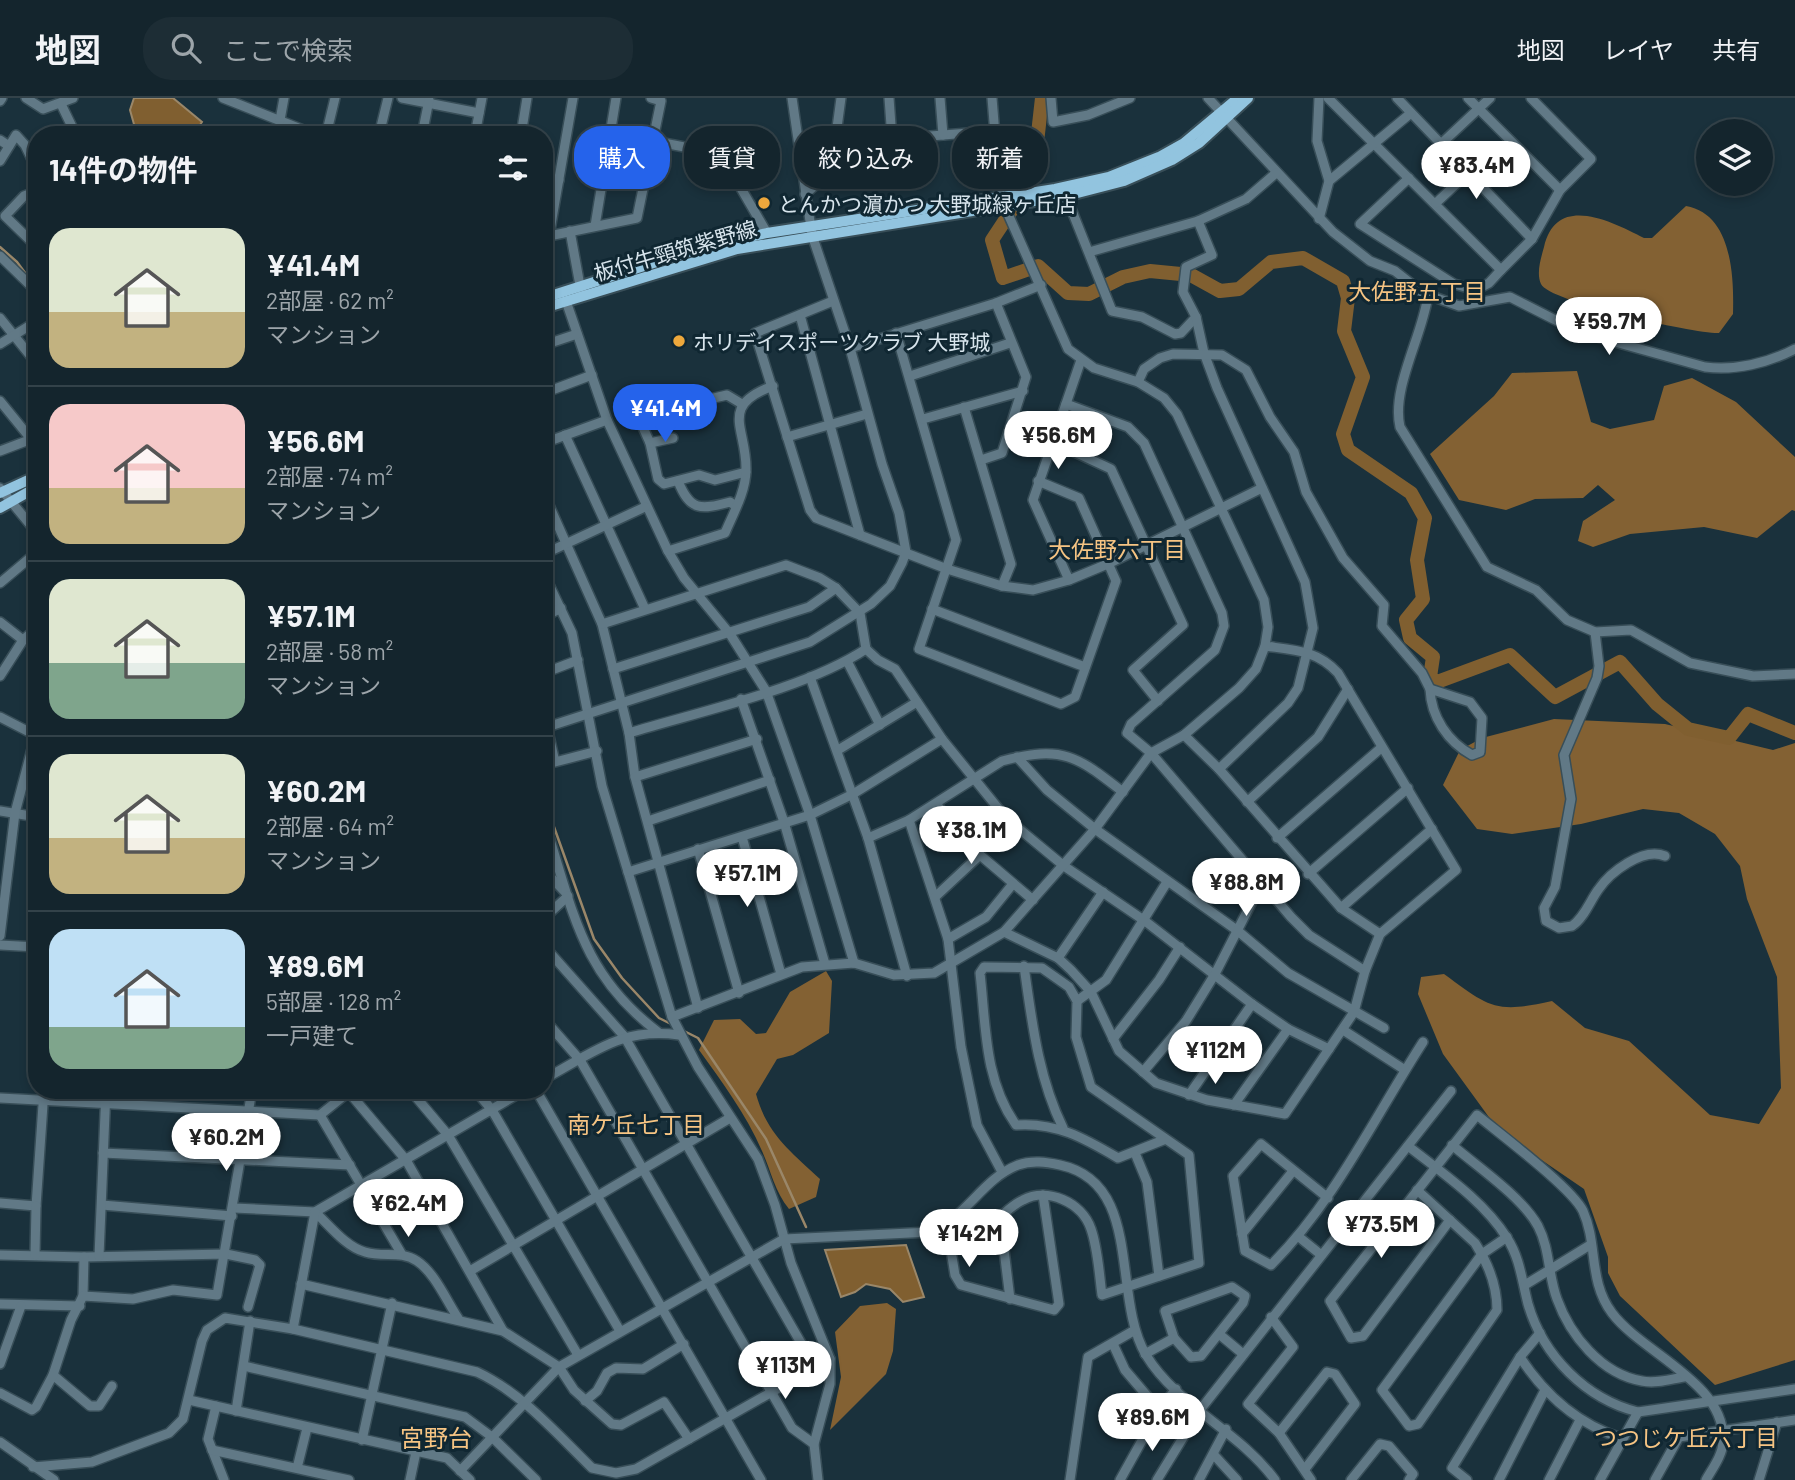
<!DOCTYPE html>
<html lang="ja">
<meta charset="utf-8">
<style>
body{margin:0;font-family:Barlow,"Noto Sans JP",sans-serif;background:#1d2d35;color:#f1f3f6;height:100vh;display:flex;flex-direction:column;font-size:26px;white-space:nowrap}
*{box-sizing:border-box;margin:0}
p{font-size:23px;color:#9da5aa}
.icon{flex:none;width:38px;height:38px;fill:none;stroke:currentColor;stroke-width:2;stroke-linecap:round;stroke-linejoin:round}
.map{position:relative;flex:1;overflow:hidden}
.side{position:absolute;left:28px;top:28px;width:525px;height:973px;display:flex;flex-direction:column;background:#14252d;border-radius:28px;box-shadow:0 4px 10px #0003,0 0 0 2px #334249}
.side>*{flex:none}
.banner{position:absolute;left:574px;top:28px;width:665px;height:63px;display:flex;gap:14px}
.controls{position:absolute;left:1696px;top:21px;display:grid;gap:14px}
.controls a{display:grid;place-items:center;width:77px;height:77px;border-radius:50%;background:#14252d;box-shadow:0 4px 10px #0003,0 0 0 2px #334249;font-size:35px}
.price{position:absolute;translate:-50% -60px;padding:0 16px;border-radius:24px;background:#fff;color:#222;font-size:23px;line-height:46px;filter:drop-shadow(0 2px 4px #0008)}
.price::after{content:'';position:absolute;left:50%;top:42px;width:21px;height:16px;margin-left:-10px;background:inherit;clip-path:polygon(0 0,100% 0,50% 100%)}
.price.on{background:#2563eb;color:#fff}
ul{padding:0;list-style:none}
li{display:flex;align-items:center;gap:21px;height:175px;padding:0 21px}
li+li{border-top:2px solid #334249}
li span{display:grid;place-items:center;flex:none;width:196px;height:140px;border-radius:21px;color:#555}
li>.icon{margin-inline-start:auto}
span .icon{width:84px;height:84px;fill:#fffc;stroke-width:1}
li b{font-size:30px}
h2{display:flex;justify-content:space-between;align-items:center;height:84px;padding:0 21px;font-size:30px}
.tag{padding:0 24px;border-radius:28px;background:#14252d;box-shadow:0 4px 10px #0003,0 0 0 2px #334249;font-size:24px;line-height:63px}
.tag.on{background:#2563eb;color:#fff}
header{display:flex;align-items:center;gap:42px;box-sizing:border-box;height:98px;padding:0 35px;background:#14252d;border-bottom:2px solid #334249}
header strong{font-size:33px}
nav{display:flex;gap:38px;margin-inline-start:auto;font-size:24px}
.search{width:490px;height:63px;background:#1d2d35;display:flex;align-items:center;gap:18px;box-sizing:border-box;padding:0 24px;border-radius:28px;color:#9da5aa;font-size:26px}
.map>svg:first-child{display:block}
.forest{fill:#836133}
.water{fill:#805f30;stroke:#9a8769;stroke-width:2}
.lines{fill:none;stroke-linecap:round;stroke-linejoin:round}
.stream{stroke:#9a8769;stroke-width:2.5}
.river{stroke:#805f30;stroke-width:14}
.minor-casing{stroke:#384e58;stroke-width:12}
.major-casing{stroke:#384e58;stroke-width:14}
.minor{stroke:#617986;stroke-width:9}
.major{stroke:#92c4df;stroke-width:10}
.poi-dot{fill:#eea83c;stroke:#102732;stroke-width:2.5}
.labels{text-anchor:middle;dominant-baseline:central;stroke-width:6;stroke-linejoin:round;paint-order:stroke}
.poi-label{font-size:21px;fill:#d8e5ed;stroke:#102732;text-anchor:start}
.street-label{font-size:21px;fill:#d8e5ed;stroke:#102732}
.neighbourhood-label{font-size:23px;fill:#f6c483;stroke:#102732}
.quarter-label{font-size:24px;fill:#f6c483;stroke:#102732}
</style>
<header>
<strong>地図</strong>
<div class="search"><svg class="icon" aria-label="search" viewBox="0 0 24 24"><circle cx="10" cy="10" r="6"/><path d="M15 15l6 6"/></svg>ここで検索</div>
<nav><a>地図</a><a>レイヤ</a><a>共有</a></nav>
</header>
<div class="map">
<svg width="1795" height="1382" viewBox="0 0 1795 1382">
<rect width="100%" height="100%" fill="#1a313c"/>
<g class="forest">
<path d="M1686,108C1732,116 1734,178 1733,216L1719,235C1696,236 1549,204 1541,186C1536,175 1541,160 1544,149C1556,95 1611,123 1644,140H1652Z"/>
<polygon points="1577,273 1591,324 1610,331 1654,322 1664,288 1692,280 1736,304 1795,359 1795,413 1792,412 1757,440 1704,429 1630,436 1593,449 1578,443 1583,423 1615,402 1598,387 1583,400 1535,401 1506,412 1459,402 1430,356 1494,298 1512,275"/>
<path d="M1554,621L1665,626L1773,652L1795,645V1262L1715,1287L1620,1198L1608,1175V1159L1584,1091L1499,1033L1443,956L1418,896L1421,879L1444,876C1489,909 1495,916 1552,903L1585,930L1629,943L1710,1017L1759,1026L1781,990L1777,879L1747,801L1740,768L1715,736L1679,715L1643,711L1581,726L1512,736L1477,731L1443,687L1460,652L1482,640Z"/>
<path d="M826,873L832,883L829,935L793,957L777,961L756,996C767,1036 790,1053 820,1081L816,1099L789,1111C775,1094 771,1073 762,1053C746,1016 722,984 699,952L714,922L740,921L756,936L766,935L790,894Z"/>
<polygon points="887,1205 896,1211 893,1253 886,1276 830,1332 841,1279 835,1234 860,1208"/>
</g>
<g class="water">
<polygon points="134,0 173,0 202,24 193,37 137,37 130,12"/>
<polygon points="906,1147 924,1199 903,1204 890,1191 866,1186 855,1194 841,1199 825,1152"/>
</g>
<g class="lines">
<g class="stream">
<polyline points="0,149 17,164 37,191"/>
<polyline points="544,701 594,841 622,880 659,920 671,926"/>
<polyline points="684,933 698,940 766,1041 806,1129"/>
</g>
<polyline class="river" points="1042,0 1033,80 992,142 1003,180 1038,168 1068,195 1089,196 1123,179 1150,173 1191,177 1220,193 1239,191 1271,164 1303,160 1343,183 1348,200 1344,233 1363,279 1343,336 1348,352 1411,395 1425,420 1417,462 1423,501 1406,522 1410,540 1433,559 1430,579 1437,584 1510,557 1555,599 1620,564 1657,606 1688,631 1729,640 1748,616 1795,635"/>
<g class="minor-casing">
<g id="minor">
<polyline points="26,0 43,11 73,0"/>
<polyline points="223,0 316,37"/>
<polyline points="402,0 479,15"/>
<polyline points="889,0 892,41 994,33"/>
<polyline points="940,0 943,37"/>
<polyline points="1051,0 1053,24 1088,17 1130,0"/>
<path d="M1208,0L1333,134L1370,163L1395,173L1423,195L1459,208L1510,199L1579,234L1705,269C1735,273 1768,265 1795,251"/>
<polyline points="1319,0 1317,43 1329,83 1319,121"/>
<polyline points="1328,0 1501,172 1532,141 1560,92 1591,61 1531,0"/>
<polyline points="1397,0 1532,141"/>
<polyline points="1468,0 1560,92"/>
<polyline points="0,3 2,0"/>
<polyline points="61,6 76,37"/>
<polyline points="280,22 284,0"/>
<polyline points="326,37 335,0"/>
<polyline points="379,37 388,0"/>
<polyline points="422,37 429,2"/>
<polyline points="475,37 482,0"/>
<polyline points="521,37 527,0"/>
<polyline points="0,42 9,48"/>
<polyline points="653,43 721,56 767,135"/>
<polyline points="1442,45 1490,0"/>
<polyline points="0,63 16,37 25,47 37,72"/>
<polyline points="544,79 559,82"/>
<polyline points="1409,80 1360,126 1454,186 1476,192 1489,185 1501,172"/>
<polyline points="1329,83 1411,15"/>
<polyline points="37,93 24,98 5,118 37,149"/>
<polyline points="805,96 831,74 841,0"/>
<polyline points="1066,98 1112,213 1142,219 1175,236 1181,235 1196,219 1183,194 1186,169 1212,157 1198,123"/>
<polyline points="1436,105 1469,74"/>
<polyline points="595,128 616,0"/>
<polyline points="570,133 581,193"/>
<polyline points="549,138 573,0"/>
<polyline points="544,139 637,120 661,3 651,0"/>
<polyline points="1089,154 1198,123 1246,101 1276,75"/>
<polyline points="0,158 32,189 37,207"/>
<path d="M1428,197C1423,237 1391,290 1400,329L1487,469L1536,492L1567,522L1595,534L1631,532L1690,565L1753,578L1795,576"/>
<polyline points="566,203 607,322 668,453 684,480 730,536 766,593 810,717 854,865"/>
<polyline points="833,203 755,235 810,412 816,420 947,471 1002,488 1033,492 1069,482 1110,465 1262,390"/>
<polyline points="800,217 860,437"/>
<polyline points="1196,219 1204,255 1217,290 1305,484 1313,530 1298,590 1288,605 1219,671"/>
<polyline points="0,220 37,266"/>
<polyline points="896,235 956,442 919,551 1061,606 1075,599 1116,483 1079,400 1038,383"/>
<polyline points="0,246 37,223"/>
<polyline points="544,247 577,236"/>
<polyline points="850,250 996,205 1041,187"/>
<polyline points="910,278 1010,245"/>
<polyline points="1138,284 1144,271 1160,260 1173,256 1222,257 1246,272 1270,319 1294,354 1306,394 1329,435 1343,460 1384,507 1382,528 1422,575 1430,591"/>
<polyline points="544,295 592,277"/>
<polyline points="0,303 31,341"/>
<polyline points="742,306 727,297 645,316 641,325 650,345 658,381 664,386 699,377 715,382 746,374"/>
<polyline points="1066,306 1128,329 1144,345 1222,515 1224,528 1215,552 1131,626 1127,635 1151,655 1291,819 1309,837 1365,873"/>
<polyline points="964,309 1011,466 1002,488"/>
<polyline points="923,321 1023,293"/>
<polyline points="565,337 645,511"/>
<polyline points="787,339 867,316"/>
<polyline points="1053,344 1111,371 1183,527 1133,572 1158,603"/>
<polyline points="544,345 607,322"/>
<polyline points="650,345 673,340"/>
<polyline points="0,353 37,339"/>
<polyline points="981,362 1002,355 1026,279 996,205"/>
<path d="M678,383C690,413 700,412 730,404L736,408"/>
<polyline points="0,390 37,435"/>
<polyline points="544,396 602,526 629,635 635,679 698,910"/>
<path d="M668,453L725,435C733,416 746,393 746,372C747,330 718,308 773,288"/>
<polyline points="544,456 645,409"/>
<polyline points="544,476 572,535 602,688 672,919 698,969 758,1061 775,1107 791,1165 830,1261 830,1286 814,1346 818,1382"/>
<polyline points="1069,482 1033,402 1081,262"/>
<polyline points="0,485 37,454"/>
<polyline points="932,511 1085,569"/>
<polyline points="544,519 561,510"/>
<polyline points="0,524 23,542"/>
<polyline points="602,526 786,467 820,480 836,490 860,515 866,551 878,562 895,571 942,641 1006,720 1064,768 1145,823 1252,906 1288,931 1329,951"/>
<path d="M1595,534L1599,568L1597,580L1564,657L1571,701L1555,789L1544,810L1546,823L1559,830L1572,828C1584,820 1590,803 1598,792C1610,774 1643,749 1665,758"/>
<polyline points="847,563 880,627"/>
<polyline points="613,571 809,509 836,490"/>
<polyline points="544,575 578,562"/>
<polyline points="0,578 23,542 37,530"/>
<polyline points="810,579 868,740 907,878"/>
<path d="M1430,591L1470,604L1482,620L1480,654L1472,657C1448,644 1431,619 1430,591Z"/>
<polyline points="741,601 784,724 825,866"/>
<polyline points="0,619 37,638"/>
<polyline points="547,629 555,664 597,653"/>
<polyline points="544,630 810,544 871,506 890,488 902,465 906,454 899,415 882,366 850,250 812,137 792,0"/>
<path d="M629,635C701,613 805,591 866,551"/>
<polyline points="1184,637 1219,671 1341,810 1380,836"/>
<polyline points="838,652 917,604"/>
<polyline points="1017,659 1047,692 1095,731 1238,833 1288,875 1384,930"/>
<polyline points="635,679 757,641"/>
<polyline points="1247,704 1318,639 1348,591"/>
<polyline points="936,706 980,757 1033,802"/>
<polyline points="0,713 37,719"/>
<polyline points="909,722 948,841 961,949 977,1027 1002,1074"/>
<path d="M544,723C573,811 580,875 658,934"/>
<polyline points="648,723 770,682"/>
<polyline points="742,739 781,876"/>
<path d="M868,740L909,722L1002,663C1063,647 1077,658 1123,694"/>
<polyline points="1277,740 1381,650"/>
<polyline points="698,751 739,895"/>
<polyline points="544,772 565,794"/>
<polyline points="628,774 810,717 853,696 942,641"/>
<polyline points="1308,776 1408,690"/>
<polyline points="935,799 980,757"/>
<polyline points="1341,810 1432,731"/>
<polyline points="544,820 568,798"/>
<path d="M1004,834L1058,860L1071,872L1091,894L1119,953L1156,985L1207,1002L1285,1016L1354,914L1365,873L1380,836L1456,772L1338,575C1317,552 1294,552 1265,548"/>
<polyline points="0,838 15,715 37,632"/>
<polyline points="948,841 986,819 1012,787"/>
<polyline points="0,847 37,849"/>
<polyline points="544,848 624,938 816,1271"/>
<polyline points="1058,860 1103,794"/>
<path d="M1024,868C1032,924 1038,979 1063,1030"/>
<polyline points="1077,903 1106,882 1167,784"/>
<polyline points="672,919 802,869 854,865 894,877 934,875 1004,834 1095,731 1151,655 1184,637 1239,590 1256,571 1265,548 1268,529 1264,502 1177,316 1164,300 1138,284 1094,270 1068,251 1000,98 992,0"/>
<polyline points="544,921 580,962 792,1330 814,1346"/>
<polyline points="1343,932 1405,972"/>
<polyline points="1113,941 1159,882 1180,849"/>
<polyline points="1143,974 1186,923 1215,876 1255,798 1265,790"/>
<path d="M544,981C593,955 621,929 679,937"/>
<polyline points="347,992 406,1062 503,1233"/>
<polyline points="410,992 448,1037 578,1257"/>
<polyline points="475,992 492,1012 620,1233"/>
<polyline points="536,992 761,1382"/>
<polyline points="1189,997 1252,906"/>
<polyline points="0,1000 320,1017 351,992"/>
<polyline points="1234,1007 1288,931"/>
<polyline points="320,1017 401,1155"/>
<path d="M1452,1047C1478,1069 1522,1099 1538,1128C1550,1151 1548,1177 1557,1201C1570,1237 1601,1276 1642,1283C1656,1286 1671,1281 1684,1279"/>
<path d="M1408,1048C1441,1074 1484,1103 1507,1140C1520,1160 1522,1183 1528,1206C1543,1258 1586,1301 1638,1314L1795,1291"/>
<polyline points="103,1055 350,1067"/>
<polyline points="1135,1055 1147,1084 1159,1178"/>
<path d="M1417,1092L1475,1145C1488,1165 1497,1188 1497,1212L1418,1326L1409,1328L1382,1292L1482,1156L1507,1139"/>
<path d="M1328,1100L1261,1046L1233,1078L1245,1153L1271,1167C1335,1103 1374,1020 1423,944"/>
<polyline points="0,1105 36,1108 44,992"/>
<polyline points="102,1107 232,1118"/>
<polyline points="234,1110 315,1114 525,992"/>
<path d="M315,1114C330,1128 346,1149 365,1154C384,1160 400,1152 417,1163C435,1175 446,1202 458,1220"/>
<path d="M1450,1122L1363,1238L1351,1240L1330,1203L1477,1017C1500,1036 1572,1090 1583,1113C1598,1146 1588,1183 1612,1215C1642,1255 1726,1285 1723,1343C1723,1357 1712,1371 1706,1382"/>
<polyline points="947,1128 955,1177 961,1187 1054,1212 1059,1206 1043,1097"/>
<polyline points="1242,1136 1293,1073"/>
<polyline points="1299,1139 1320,1156"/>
<polyline points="0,1157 84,1159 226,1156 255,1162 260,1167 248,1209"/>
<polyline points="35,1157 36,1108"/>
<polyline points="99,1158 106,992"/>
<polyline points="470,1173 730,1020"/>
<polyline points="301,1186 503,1233 559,1269 574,1292 612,1326 621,1327 664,1304 689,1341"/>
<polyline points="1525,1187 1590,1147"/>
<polygon points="1232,1189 1245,1198 1243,1205 1201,1258 1191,1259 1174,1240 1165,1213"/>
<polyline points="83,1198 84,1159"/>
<path d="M1010,1201L1000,1119C1007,1113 1014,1106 1023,1102C1047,1089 1082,1104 1091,1131C1098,1151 1099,1175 1102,1197L1199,1165L1189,1057L1091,989L1076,939L1077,903L1069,889L1042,870L984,869L980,875C986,928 984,982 1016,1027C1056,1024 1084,1040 1118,1060L1166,1041"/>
<polyline points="0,1206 80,1208"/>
<polyline points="1271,1219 1293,1249 1248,1306 1279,1335 1311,1382"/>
<polyline points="293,1231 315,1114"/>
<polyline points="1219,1236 1243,1256"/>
<polyline points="1113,1246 1125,1272 1159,1312"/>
<polyline points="1145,1256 1174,1240"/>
<path d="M1520,1259C1545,1297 1578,1326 1621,1340"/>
<polyline points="0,1266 21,1208"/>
<polyline points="244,1268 465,1319 492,1339 536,1382"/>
<polyline points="53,1277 90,1308 99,1308 112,1288"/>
<polyline points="0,1295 32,1312 36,1309 53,1277 71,1222 83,1198 133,1201 173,1192 217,1197 252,992"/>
<polyline points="189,1302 447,1360 470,1382"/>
<polyline points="585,1303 597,1293 607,1275 616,1270 643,1271 684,1246"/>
<polyline points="216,1308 208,1341 224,1382"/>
<polyline points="236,1313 250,1223"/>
<polyline points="1279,1335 1327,1274 1335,1276 1355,1306 1305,1371"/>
<polyline points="362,1342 392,1205"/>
<polyline points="0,1344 54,1382"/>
<polyline points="212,1352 349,1382"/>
<polyline points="1214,1357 1237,1382"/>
<path d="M33,1369L92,1364L169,1335L183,1321L202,1243L207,1232L225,1220L293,1231L477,1274C522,1295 557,1336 592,1370L616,1375L636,1371L830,1261"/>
<polyline points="297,1370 307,1330"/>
<path d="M460,1373L559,1269L784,1141L931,1134C967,1119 982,1081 1018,1067C1032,1062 1046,1064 1060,1067C1144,1085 1111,1198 1146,1257C1177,1308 1239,1333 1275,1382"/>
<polyline points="410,1382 416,1354"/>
<polyline points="1070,1382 1088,1259 1135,1232"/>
<polyline points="1120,1382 1159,1312 1176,1291"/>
<polyline points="1157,1382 1200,1312 1451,993"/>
<polyline points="1199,1382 1226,1331"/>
<polyline points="1351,1382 1380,1346 1389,1348 1413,1376 1409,1382"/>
<polyline points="1467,1382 1452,1370 1520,1259 1540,1235"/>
<polyline points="1499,1382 1545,1292"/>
<polyline points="1549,1382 1580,1322"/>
<polyline points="1600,1382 1638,1314"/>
<polyline points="1655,1382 1679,1339 1795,1322"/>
<polyline points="1759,1382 1777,1324"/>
</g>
</g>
<g class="major-casing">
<g id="major">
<polyline points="544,200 691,153 767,135 1055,91 1109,79 1159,59 1184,45 1238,0"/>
<polyline points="544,210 737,151 1066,98 1124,83 1172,62 1199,45 1248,0"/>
<polyline points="0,395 37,378"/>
<polyline points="0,410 37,389"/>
</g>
</g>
<use href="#minor" class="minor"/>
<use href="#major" class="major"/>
</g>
<g class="poi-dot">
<circle cx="764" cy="105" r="7"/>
<circle cx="679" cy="243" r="7"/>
</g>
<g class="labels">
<g class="poi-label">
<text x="778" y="105">とんかつ濵かつ 大野城緑ヶ丘店</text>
<text x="693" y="243">ホリデイスポーツクラブ 大野城</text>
</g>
<g class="street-label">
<text transform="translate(675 152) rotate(-16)">板付牛頸筑紫野線</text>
</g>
<g class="neighbourhood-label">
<text x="1417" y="193">大佐野五丁目</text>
<text x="1117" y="451">大佐野六丁目</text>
<text x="636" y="1026">南ケ丘七丁目</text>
<text x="1686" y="1339">つつじケ丘六丁目</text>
</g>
<g class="quarter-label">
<text x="436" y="1339">宮野台</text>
</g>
</g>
</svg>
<div class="controls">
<a><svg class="icon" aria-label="layers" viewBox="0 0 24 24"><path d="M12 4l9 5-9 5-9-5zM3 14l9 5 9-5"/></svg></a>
</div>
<b class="price" style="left:1476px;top:103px">¥83.4M</b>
<b class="price" style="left:1609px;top:259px">¥59.7M</b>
<b class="price on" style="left:665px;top:346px">¥41.4M</b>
<b class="price" style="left:1058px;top:373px">¥56.6M</b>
<b class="price" style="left:971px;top:768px">¥38.1M</b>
<b class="price" style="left:747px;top:811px">¥57.1M</b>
<b class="price" style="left:1246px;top:820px">¥88.8M</b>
<b class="price" style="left:1215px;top:988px">¥112M</b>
<b class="price" style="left:226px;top:1075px">¥60.2M</b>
<b class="price" style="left:408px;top:1141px">¥62.4M</b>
<b class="price" style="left:1381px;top:1162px">¥73.5M</b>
<b class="price" style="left:969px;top:1171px">¥142M</b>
<b class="price" style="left:785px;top:1303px">¥113M</b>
<b class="price" style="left:1152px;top:1355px">¥89.6M</b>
<div class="banner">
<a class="tag on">購入</a>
<a class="tag">賃貸</a>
<a class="tag">絞り込み</a>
<a class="tag">新着</a>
</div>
<section class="side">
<h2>14件の物件<svg class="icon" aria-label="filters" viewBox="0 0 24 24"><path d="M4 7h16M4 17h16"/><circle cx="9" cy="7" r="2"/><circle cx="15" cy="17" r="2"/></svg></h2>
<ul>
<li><span style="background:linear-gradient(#dfe7d0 60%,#c2b280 0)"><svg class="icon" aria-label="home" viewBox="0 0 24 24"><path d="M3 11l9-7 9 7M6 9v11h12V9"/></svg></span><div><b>¥41.4M</b><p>2部屋 · 62 m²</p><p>マンション</p></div></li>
<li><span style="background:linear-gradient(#f6c9c9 60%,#c2b280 0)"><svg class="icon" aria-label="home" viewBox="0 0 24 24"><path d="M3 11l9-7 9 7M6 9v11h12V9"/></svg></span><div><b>¥56.6M</b><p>2部屋 · 74 m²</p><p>マンション</p></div></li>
<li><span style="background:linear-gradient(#dfe7d0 60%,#7fa58c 0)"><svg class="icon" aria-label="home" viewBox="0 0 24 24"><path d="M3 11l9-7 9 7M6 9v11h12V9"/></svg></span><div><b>¥57.1M</b><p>2部屋 · 58 m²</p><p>マンション</p></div></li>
<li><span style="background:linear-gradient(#dfe7d0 60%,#c2b280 0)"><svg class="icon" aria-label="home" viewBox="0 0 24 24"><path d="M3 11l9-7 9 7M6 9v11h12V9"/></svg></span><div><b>¥60.2M</b><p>2部屋 · 64 m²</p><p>マンション</p></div></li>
<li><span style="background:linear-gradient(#bfe0f5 70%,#7fa58c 0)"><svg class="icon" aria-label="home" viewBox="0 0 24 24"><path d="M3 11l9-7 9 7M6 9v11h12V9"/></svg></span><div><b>¥89.6M</b><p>5部屋 · 128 m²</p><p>一戸建て</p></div></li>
</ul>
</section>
</div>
